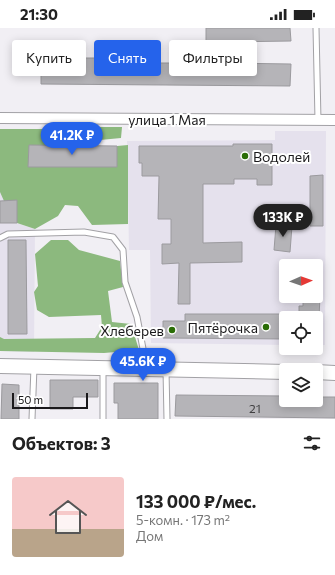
<!DOCTYPE html>
<html lang="ru">
<meta charset="utf-8">
<style>
body{margin:0;font-family:Commissioner,sans-serif;background:#f6f6f6;color:#222;height:100vh;display:flex;flex-direction:column;font-size:15px;white-space:nowrap}
*{box-sizing:border-box;margin:0}
p{font-size:13px;color:#767676}
.icon{flex:none;width:22px;height:22px;fill:none;stroke:currentColor;stroke-width:2;stroke-linecap:round;stroke-linejoin:round}
.map{position:relative;height:391px;overflow:hidden}
.panel{display:flex;flex-direction:column;background:#fff;flex:1}
.panel>*{flex:none}
.guide{position:absolute;left:12px;top:12px;width:311px;height:36px;display:flex;gap:8px}
.needle{width:26px;rotate:88deg}
.fabs{position:absolute;left:279px;top:231px;display:grid;gap:8px}
.fabs a{display:grid;place-items:center;width:44px;height:44px;border-radius:4px;background:#fff;box-shadow:0 2px 10px #0003;font-size:20px}
.scale{position:absolute;left:12px;bottom:10px;width:76px;box-sizing:border-box;padding-left:4px;border:2px solid #1a191b;border-top:0;font-size:11px;line-height:14px;white-space:nowrap;color:#1a191b;-webkit-text-stroke:3px #fff;paint-order:stroke}
.price{position:absolute;translate:-50% -34px;padding:0 9px;border-radius:14px;background:#2563eb;color:#fff;font-size:13px;line-height:26px;filter:drop-shadow(0 1px 2px #0008)}
.price::after{content:'';position:absolute;left:50%;top:24px;width:12px;height:9px;margin-left:-6px;background:inherit;clip-path:polygon(0 0,100% 0,50% 100%)}
.price.on{background:#222;color:#fff}
ul{padding:0;list-style:none}
li{display:flex;align-items:center;gap:12px;height:100px;padding:0 12px}
li span{display:grid;place-items:center;flex:none;width:112px;height:80px;border-radius:4px;color:#555}
li>.icon{margin-inline-start:auto}
span .icon{width:48px;height:48px;fill:#fffc;stroke-width:1}
li b{font-size:17px}
h2{display:flex;justify-content:space-between;align-items:center;height:48px;padding:0 12px;font-size:17px}
.chip{padding:0 14px;border-radius:4px;background:#fff;box-shadow:0 2px 10px #0003;font-size:14px;line-height:36px}
.chip.on{background:#2563eb;color:#fff}
.status{display:flex;justify-content:space-between;align-items:center;height:28px;padding:0 20px;background:#fff;direction:ltr}
.status svg{height:11px;fill:currentColor}
.map>svg:first-child{display:block}
.built{fill:#e5e1ed;fill-rule:evenodd}
.forest{fill:#8cb97e}
.building{fill:#b5b4b8;stroke:#9b9a9e}
.lines{fill:none;stroke-linecap:round;stroke-linejoin:round}
.service-casing{stroke:#a2a1a5;stroke-width:7}
.minor-casing{stroke:#a2a1a5;stroke-width:12}
.secondary-casing{stroke:#a2a1a5;stroke-width:16}
.service{stroke:#fff;stroke-width:5}
.minor{stroke:#fff;stroke-width:10}
.secondary{stroke:#fff;stroke-width:14}
.poi-dot{fill:#2a6d06;stroke:#fff;stroke-width:1.5}
.labels{text-anchor:middle;dominant-baseline:central;stroke-width:4;stroke-linejoin:round;paint-order:stroke}
.number-label{font-size:12px;fill:#414042}
.street-label{font-size:14px;fill:#1a191b;stroke:#fff}
.poi-label{font-size:14px;fill:#1a191b;stroke:#fff;text-anchor:end}
</style>
<div class="status"><b>21:30</b><svg viewBox="0 0 49 12"><path d="M0 12V9h3v3zM5 12V6h3v6zM10 12V3h3v9zM15 12V0h3v12zM26 1h20v11H26zM47 4h2v5h-2z"/></svg></div>
<div class="map">
<svg width="335" height="391" viewBox="0 0 335 391">
<rect width="100%" height="100%" fill="#f1eff4"/>
<g class="built">
<path d="M275,103H326L325,317H316V290H286V317L151,315L150,222H129L127,113L275,112ZM286,238H316V268H286Z"/>
<polygon points="0,104 18,104 17,195 35,201 34,324 0,323"/>
</g>
<g class="forest">
<polygon points="79,99 122,99 121,110 79,114"/>
<polygon points="0,101 61,101 61,118 29,118 29,139 117,139 117,118 128,117 128,196 92,197 78,178 65,177 58,188 35,201 17,195 17,173 4,173 0,164"/>
<polygon points="51,212 68,212 79,222 120,233 123,259 108,263 112,294 131,296 139,322 104,325 0,323 0,309 4,311 95,310 102,299 101,287 49,289 37,282 34,264 38,258 35,226"/>
</g>
<g class="building">
<polygon points="206,0 290,0 291,13 226,14 226,35 291,36 290,58 41,56 41,37 53,37 53,30 96,30 96,28 145,28 145,35 206,35"/>
<polygon points="233,116 272,116 272,157 257,157 257,151 234,151 234,156 203,156 203,215 242,214 242,234 190,235 190,276 178,276 179,235 162,236 162,216 171,216 171,191 158,191 159,148 142,148 142,135 139,135 139,118 233,118"/>
<polygon points="29,117 117,118 117,139 28,139"/>
<polygon points="323,147 323,198 310,198 310,148"/>
<polygon points="17,172 17,195 0,195 0,173"/>
<polygon points="276,197 292,198 290,224 274,222"/>
<polygon points="8,212 26,212 27,306 8,306"/>
<polygon points="303,268 320,268 319,290 299,290 299,278 303,278"/>
<polygon points="185,286 286,286 286,311 163,310 163,293 185,293"/>
<polygon points="50,352 98,352 98,369 73,369 73,381 50,381"/>
<polygon points="114,355 158,355 158,391 118,391 118,375 114,375"/>
<polygon points="2,356 19,357 19,391 1,391"/>
<polygon points="176,367 286,368 286,372 316,372 316,369 335,369 335,390 175,388"/>
</g>
<g class="lines">
<g class="service-casing">
<g id="service">
<polyline points="316,0 318,92"/>
<polyline points="0,210 8,206 84,204 113,209 123,222 125,254 137,289 144,326 145,340"/>
<polyline points="166,342 167,391"/>
<polyline points="32,391 34,339"/>
<polyline points="103,391 103,341"/>
</g>
</g>
<g class="minor-casing">
<polyline id="minor" points="0,90 335,92"/>
</g>
<g class="secondary-casing">
<g id="secondary">
<polyline points="0,338 286,344"/>
<polyline points="316,344 335,345"/>
</g>
</g>
<use href="#service" class="service"/>
<use href="#minor" class="minor"/>
<use href="#secondary" class="secondary"/>
</g>
<g class="poi-dot">
<circle cx="245" cy="128" r="4"/>
<circle cx="266" cy="299" r="4"/>
<circle cx="172" cy="302" r="4"/>
</g>
<g class="labels">
<g class="number-label">
<text x="255" y="380">21</text>
</g>
<g class="street-label">
<text x="167" y="91">улица 1 Мая</text>
</g>
<g class="poi-label">
<text x="253" y="128" text-anchor="start">Водолей</text>
<text x="258" y="299">Пятёрочка</text>
<text x="164" y="302">Хлеберев</text>
</g>
</g>
</svg>
<div class="fabs">
<a><svg class="needle" viewBox="-14 -14 28 28"><path d="M0-13l5 13h-10z" fill="#e53935"/><path d="M0 13l5-13h-10z" fill="#767676"/></svg></a>
<a><svg class="icon" aria-label="locate" viewBox="0 0 24 24"><circle cx="12" cy="12" r="6"/><path d="M12 2v4M12 18v4M2 12h4M18 12h4"/></svg></a>
<a><svg class="icon" aria-label="layers" viewBox="0 0 24 24"><path d="M12 4l9 5-9 5-9-5zM3 14l9 5 9-5"/></svg></a>
</div>
<div class="scale">50 m</div>
<b class="price" style="left:72px;top:128px">41.2K ₽</b>
<b class="price on" style="left:283px;top:210px">133K ₽</b>
<b class="price" style="left:143px;top:354px">45.6K ₽</b>
<div class="guide">
<a class="chip">Купить</a>
<a class="chip on">Снять</a>
<a class="chip">Фильтры</a>
</div>
</div>
<section class="panel">
<h2>Объектов: 3<svg class="icon" aria-label="filters" viewBox="0 0 24 24"><path d="M4 7h16M4 17h16"/><circle cx="9" cy="7" r="2"/><circle cx="15" cy="17" r="2"/></svg></h2>
<ul>
<li><span style="background:linear-gradient(#f6c9c9 65%,#b9a48a 0)"><svg class="icon" aria-label="home" viewBox="0 0 24 24"><path d="M3 11l9-7 9 7M6 9v11h12V9"/></svg></span><div><b>133 000 ₽/мес.</b><p>5-комн. · 173 m²</p><p>Дом</p></div></li>
</ul>
</section>
